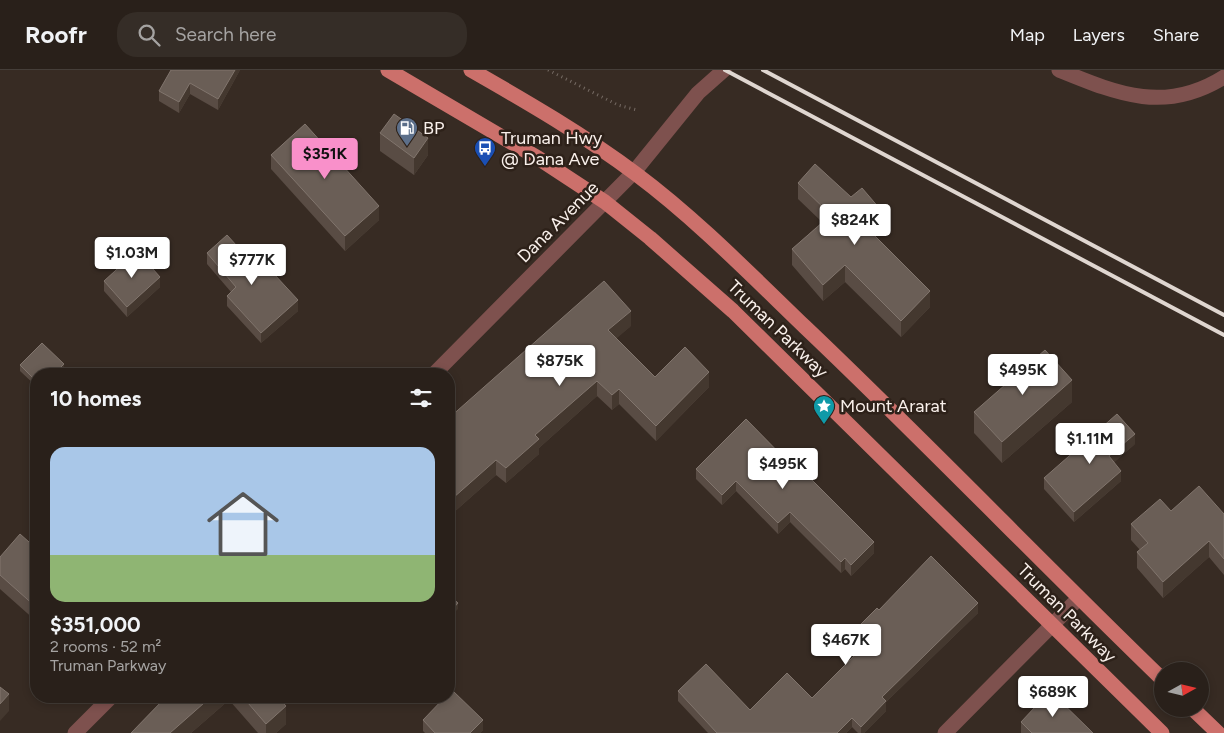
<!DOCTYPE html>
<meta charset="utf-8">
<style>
body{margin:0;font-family:Figtree,sans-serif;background:#352d27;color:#f1f3f6;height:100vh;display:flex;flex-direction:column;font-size:19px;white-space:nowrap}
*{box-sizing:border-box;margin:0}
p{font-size:16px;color:#a5a3a2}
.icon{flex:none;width:28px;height:28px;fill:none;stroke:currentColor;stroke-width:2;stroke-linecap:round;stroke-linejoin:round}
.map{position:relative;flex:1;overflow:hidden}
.details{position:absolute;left:30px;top:298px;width:425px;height:335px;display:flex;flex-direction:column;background:#29201a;border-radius:20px;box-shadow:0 2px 8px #0003,0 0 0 1px #453e39}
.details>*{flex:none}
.needle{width:32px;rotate:82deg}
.buttons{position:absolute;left:1154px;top:592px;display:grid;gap:10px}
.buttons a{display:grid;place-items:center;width:55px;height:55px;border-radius:50%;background:#29201a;box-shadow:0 2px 8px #0003,0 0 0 1px #453e39;font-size:25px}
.price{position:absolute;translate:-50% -42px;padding:0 11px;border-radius:5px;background:#fff;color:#222;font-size:16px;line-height:32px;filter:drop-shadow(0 1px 2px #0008)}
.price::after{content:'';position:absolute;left:50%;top:30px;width:15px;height:11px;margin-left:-8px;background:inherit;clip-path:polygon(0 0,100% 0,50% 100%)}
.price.current{background:#f990ca;color:#111}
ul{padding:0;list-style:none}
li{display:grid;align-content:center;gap:10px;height:265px;padding:0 20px}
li+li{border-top:1px solid #453e39}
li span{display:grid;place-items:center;height:155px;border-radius:15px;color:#555}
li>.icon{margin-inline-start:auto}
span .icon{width:90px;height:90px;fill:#fffc;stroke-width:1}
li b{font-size:21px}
h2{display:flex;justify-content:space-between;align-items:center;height:60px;padding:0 20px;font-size:21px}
header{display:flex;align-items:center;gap:30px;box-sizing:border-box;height:70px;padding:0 25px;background:#29201a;border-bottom:1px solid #453e39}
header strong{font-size:24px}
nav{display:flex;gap:28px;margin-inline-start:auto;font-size:18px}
.search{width:350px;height:45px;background:#352d27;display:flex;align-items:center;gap:12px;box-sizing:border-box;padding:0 18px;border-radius:20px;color:#a5a3a2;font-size:19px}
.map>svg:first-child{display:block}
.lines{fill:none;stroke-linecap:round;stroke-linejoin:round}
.path{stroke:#776c65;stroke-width:3;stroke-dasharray:1 4;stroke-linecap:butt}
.minor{stroke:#7e514e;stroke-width:15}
.major{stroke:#cc706b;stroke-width:15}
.rail{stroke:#dfd6d0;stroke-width:4}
.wall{fill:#594c44}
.shaded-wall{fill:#44382f}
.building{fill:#6a5e56;stroke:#81756d}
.labels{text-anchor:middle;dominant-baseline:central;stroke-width:5;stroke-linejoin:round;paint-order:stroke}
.poi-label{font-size:18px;fill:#f9f0eb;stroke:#2d2119;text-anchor:start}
.street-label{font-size:18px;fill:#f9f0eb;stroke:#2d2119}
</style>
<header>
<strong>Roofr</strong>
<div class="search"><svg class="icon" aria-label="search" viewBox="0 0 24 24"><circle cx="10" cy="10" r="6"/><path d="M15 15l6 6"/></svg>Search here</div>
<nav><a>Map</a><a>Layers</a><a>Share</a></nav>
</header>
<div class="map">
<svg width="1224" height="663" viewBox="0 0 1224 663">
<rect width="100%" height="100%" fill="#372b23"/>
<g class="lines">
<polyline class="path" points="548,0 618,35 637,40"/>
<g class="minor">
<path d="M1059,0C1118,24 1165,44 1224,7"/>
<polyline points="434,304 634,102 698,23 724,0"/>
<polyline points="75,663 112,626"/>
<polyline points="945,663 1079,528"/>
</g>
<g class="major">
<polyline points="388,0 538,88 605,132 650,168 733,241 1162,663"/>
<path d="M471,0C527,32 584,65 636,104C695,148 751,205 805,257C926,372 1042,493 1162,609"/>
<polyline points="1193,639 1218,663"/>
</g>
<g class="rail">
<polyline points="725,0 1224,265"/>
<polyline points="763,0 1224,245"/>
</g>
</g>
<g class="wall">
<polygon points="240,0 218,40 190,24 179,43 159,31 159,21"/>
<polygon points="380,63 428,85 414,105 380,81"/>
<polygon points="271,85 379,150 345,181 271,99"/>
<polygon points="798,113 880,155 872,163 930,237 901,267 845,212 823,231 792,195 792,179 822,152 798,129"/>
<polygon points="207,183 256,197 298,241 261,273 227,236 227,226 231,222 207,194"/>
<polygon points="104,211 160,217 127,247 104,221"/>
<polygon points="631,256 616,268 655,307 709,317 656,371 619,334 612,340 597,326 539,378 539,384 506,413 496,405 453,443 449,438 449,348"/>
<polygon points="20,295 64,299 36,304 36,316 20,301"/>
<polygon points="1072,332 1002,393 974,363 974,342"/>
<polygon points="746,349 874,483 851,506 845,499 841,503 790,452 778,464 736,421 722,435 696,409 696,399"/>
<polygon points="1135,374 1114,392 1121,411 1074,452 1044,419 1044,408"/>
<polygon points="1171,441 1224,444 1224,505 1209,487 1163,528 1137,498 1137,482 1140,480 1131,470 1131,454"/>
<polygon points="36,464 36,551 0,519 0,487 29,472"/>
<polygon points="879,540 978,543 886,632 886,641 864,663 858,663 852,657 846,663 708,663 678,631 678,621 750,640 812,628 866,574 858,566 858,557"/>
<polygon points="162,626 281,626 280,630 286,654 276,663 258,663 229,630 191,663 131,663 162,631"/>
<polygon points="423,650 483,660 480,663 425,663 423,661"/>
<polygon points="1021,652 1093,663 1021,663"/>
</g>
<g class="shaded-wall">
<polygon points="235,0 240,0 218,40 218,29"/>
<polygon points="190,13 190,24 179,43 179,32"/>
<polygon points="428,68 428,85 414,105 414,88"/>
<polygon points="379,136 379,150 345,181 345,166"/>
<polygon points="880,139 880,155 863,171 863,154"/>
<polygon points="845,195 845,212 823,231 823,215"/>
<polygon points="160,207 160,217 127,247 127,237"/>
<polygon points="930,221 930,237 901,267 901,251"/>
<polygon points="298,230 298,241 261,273 261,263"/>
<polygon points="631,241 631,256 608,276 608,260"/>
<polygon points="64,294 64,299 59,304 54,304"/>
<polygon points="709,302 709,317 656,371 656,356"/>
<polygon points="1072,310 1072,332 1002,393 1002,372"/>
<polygon points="597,311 597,326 539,378 539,384 506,413 506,398 535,365"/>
<polygon points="619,319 619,334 612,340 612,325"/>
<polygon points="1135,364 1135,374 1109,397 1109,386"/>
<polygon points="496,390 496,405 453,443 453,428"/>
<polygon points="1121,401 1121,411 1074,452 1074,442"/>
<polygon points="736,411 736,421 722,435 722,425"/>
<polygon points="790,442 790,452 778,464 778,453"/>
<polygon points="1209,471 1209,487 1163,528 1163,512"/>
<polygon points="874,472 874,483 851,506 851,495"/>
<polygon points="845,488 845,499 841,503 841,492"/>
<polygon points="458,533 458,539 449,548 449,543"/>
<polygon points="978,533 978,543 886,632 886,641 864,663 861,663 861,657 882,627"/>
<polygon points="9,624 9,641 0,651 0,634"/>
<polygon points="212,626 229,626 229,630 191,663 170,663"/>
<polygon points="286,636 286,654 276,663 266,663 266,654"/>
<polygon points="852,648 852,657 846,663 837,663"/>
<polygon points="483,650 483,660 480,663 470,663"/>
</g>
<g class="building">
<polygon points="171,0 235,0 218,29 190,13 179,32 159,21"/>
<polygon points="394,44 428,68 414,88 380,63"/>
<polygon points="305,54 379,136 345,166 271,85"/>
<polygon points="815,94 851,127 862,118 880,139 863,154 930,221 901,251 845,195 823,215 792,179 831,145 798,113"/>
<polygon points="227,165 256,197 262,191 298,230 261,263 227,226 236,217 207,183"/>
<polygon points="137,181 160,207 127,237 104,211"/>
<polygon points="604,211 631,241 608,260 655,307 685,277 709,302 656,356 619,319 612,325 597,311 535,365 539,369 506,398 496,390 453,428 449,423 449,348"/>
<polygon points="42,273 64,294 54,304 36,304 36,311 20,295"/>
<polygon points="1045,280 1072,310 1002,372 974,342"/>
<polygon points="236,300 239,304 232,304"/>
<polygon points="1117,344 1135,364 1109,386 1121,401 1074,442 1044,408"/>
<polygon points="746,349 791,395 794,392 874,472 851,495 845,488 841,492 790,442 778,453 736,411 722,425 696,399"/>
<polygon points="1199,416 1224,444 1224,489 1209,471 1163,512 1137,482 1148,473 1131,454 1160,429 1171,441"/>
<polygon points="20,464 29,472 36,464 36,537 0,505 0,487"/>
<polygon points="931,486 978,533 882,627 886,631 861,657 852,648 837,663 717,663 678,621 706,594 750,640 787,603 812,628 871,569 858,557 877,538 879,540"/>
<polygon points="449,525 458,533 449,543"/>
<polygon points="0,617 9,624 0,634"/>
<polygon points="452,620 483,650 470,663 435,663 423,650 446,626 449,626 449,624"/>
<polygon points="1050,621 1093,663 1032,663 1021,652"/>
<polygon points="164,626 212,626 170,663 131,663 165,628"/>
<polygon points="242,626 277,626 286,636 266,654"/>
</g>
<defs>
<g id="fuel-pin" transform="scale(1.125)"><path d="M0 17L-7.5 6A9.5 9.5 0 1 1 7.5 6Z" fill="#5c6f8a" stroke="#2d2119"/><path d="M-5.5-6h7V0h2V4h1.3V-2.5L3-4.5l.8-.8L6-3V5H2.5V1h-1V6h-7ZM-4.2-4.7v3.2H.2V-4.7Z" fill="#fff"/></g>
<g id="bus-pin" transform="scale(1.125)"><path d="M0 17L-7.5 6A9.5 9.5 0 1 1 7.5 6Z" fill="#1a4fb4" stroke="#2d2119"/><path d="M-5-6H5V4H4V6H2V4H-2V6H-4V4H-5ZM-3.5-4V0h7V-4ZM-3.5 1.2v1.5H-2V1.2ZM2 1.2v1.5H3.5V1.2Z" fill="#fff"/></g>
<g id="sight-pin" transform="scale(1.125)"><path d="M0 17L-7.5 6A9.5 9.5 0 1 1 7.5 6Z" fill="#0f9aa8" stroke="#2d2119"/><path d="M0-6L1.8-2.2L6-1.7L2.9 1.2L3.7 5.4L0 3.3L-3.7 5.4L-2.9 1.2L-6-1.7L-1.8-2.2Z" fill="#fff"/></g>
</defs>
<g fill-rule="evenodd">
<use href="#fuel-pin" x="407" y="58"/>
<use href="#bus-pin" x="485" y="78"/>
<use href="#sight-pin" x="824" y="336"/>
</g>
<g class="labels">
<g class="poi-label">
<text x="423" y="58">BP</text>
<text x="501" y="68">Truman Hwy<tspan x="501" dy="21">@ Dana Ave</tspan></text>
<text x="840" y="336">Mount Ararat</text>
</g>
<g class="street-label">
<text transform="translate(558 152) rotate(-45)">Dana Avenue</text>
<text transform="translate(778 259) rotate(44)">Truman Parkway</text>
<text transform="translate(1067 543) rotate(45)">Truman Parkway</text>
</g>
</g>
</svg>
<div class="buttons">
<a><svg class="needle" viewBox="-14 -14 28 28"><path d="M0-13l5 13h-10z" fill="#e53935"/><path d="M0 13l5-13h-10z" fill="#a5a3a2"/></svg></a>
</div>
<b class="price current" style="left:325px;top:110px">$351K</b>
<b class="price" style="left:855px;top:176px">$824K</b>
<b class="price" style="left:132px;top:209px">$1.03M</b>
<b class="price" style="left:252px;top:216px">$777K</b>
<b class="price" style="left:560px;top:317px">$875K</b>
<b class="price" style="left:1023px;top:326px">$495K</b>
<b class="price" style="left:1090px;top:395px">$1.11M</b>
<b class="price" style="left:783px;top:420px">$495K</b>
<b class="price" style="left:846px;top:596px">$467K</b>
<b class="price" style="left:1053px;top:648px">$689K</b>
<section class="details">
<h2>10 homes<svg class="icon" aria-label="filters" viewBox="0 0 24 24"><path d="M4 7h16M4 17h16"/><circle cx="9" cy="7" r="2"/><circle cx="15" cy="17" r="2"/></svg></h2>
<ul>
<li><span style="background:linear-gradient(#a9c7e8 70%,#8fb573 0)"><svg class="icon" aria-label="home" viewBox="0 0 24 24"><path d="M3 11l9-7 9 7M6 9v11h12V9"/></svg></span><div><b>$351,000</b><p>2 rooms · 52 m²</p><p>Truman Parkway</p></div></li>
</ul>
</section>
</div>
